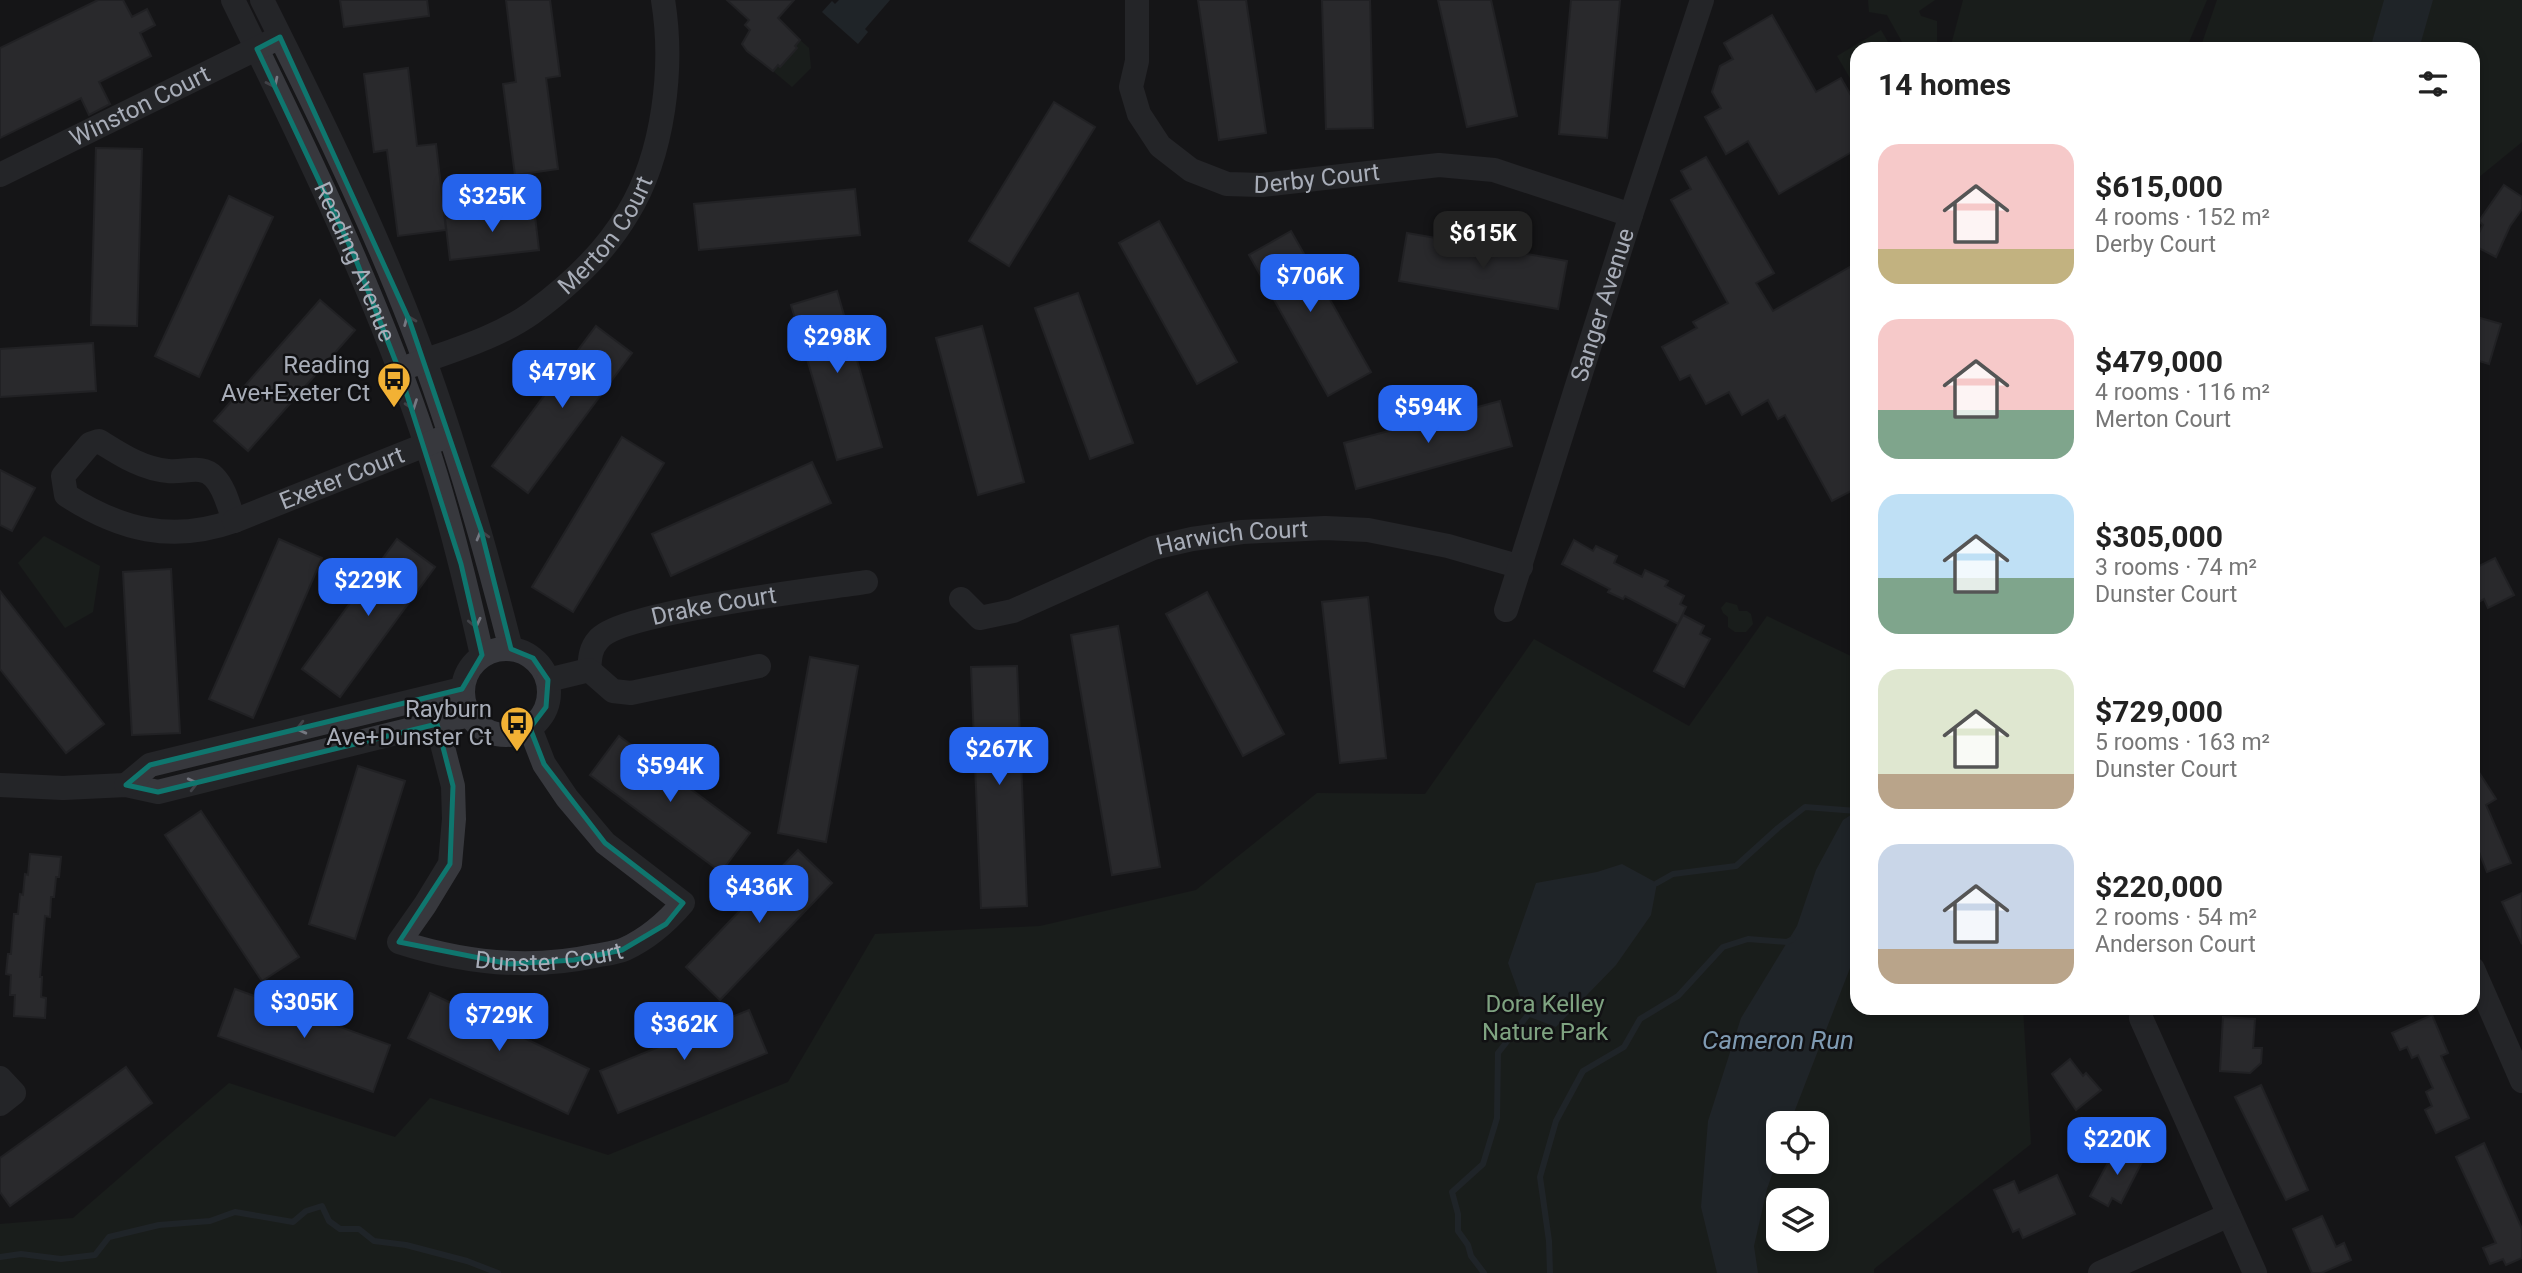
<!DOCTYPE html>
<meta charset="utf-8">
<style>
body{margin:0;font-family:Roboto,sans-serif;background:#f2f2f2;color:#222;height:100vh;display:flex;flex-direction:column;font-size:26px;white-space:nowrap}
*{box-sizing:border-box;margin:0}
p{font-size:23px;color:#767676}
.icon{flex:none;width:38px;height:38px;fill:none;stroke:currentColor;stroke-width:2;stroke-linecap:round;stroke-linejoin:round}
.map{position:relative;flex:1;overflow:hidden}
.panel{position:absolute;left:1850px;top:42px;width:630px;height:973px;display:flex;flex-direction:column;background:#fff;border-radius:21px;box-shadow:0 4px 10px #0003}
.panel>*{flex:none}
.tools{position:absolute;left:1766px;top:1111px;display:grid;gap:14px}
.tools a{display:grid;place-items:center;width:63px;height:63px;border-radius:14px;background:#fff;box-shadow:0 4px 10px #0003;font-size:35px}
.price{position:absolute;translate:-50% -60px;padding:0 16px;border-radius:14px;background:#2563eb;color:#fff;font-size:23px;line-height:46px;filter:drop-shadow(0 2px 4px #0008)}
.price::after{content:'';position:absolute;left:50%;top:42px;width:21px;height:16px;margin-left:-10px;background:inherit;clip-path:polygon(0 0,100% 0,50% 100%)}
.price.current{background:#222;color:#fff}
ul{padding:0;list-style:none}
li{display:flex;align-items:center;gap:21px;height:175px;padding:0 28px}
li span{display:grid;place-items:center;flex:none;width:196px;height:140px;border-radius:21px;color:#555}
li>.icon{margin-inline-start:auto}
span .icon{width:84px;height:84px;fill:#fffc;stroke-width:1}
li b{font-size:30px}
h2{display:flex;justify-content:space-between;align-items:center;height:84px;padding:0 28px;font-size:30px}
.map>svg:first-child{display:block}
.green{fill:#1e261f;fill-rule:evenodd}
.water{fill:#2c353c}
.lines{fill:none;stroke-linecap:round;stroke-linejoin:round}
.stream{stroke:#2c353c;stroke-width:6}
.building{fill:#404145;stroke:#303034;stroke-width:2}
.minor{stroke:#37383d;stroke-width:24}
.oneway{stroke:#757881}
.marked{fill:none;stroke:#0f766e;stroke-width:5;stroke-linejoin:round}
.labels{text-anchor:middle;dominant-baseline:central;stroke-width:5;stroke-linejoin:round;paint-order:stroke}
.street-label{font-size:24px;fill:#a8adb8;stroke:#111113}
.poi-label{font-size:24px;fill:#a8adb8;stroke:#111113;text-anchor:end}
.park-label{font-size:24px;fill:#7fa381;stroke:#111113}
.water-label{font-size:26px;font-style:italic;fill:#7f9bb3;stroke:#111113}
</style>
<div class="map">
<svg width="2522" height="1273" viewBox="0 0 2522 1273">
<rect width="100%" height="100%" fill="#161618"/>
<g class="green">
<polygon points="1868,0 1935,0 1919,11 1921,16 1937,21 1937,49 1906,49 1887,15 1869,12"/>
<polygon points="1963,0 2207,0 2186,49 1950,49"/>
<polygon points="2217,0 2522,0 2522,142 2473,182 2473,49 2200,49"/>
<polygon points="1881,30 1892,49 1857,49 1857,90 1837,56"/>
<polygon points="800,40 809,48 811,68 792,87 773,71 778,65 781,66 797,48 795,46"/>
<polygon points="44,536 100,566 93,612 65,628 18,563"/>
<polygon points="1726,602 1737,605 1739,611 1747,611 1751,614 1753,624 1746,632 1735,632 1728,627 1728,617 1723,613 1721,608"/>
<path d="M1767,616L1857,659V1008H2023L2031,1144L1874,1269V1273H0V1224L73,1218L229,1083L395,1137L430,1098L608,1155L788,1082L875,934L1040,926L1196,890L1317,793L1425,794L1534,639L1689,726ZM1778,1124H1816V1162H1778ZM1778,1200H1816V1239H1778Z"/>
</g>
<g class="water">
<polygon points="839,0 890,0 865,29 868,32 858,44 822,12 832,1 835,4"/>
<polygon points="2384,0 2433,0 2419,49 2370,49"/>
<polygon points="1857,811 1857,950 1790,1123 1778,1124 1778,1158 1767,1189 1754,1246 1758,1273 1717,1273 1701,1207 1708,1121 1741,1018 1797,926 1816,870 1843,820"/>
<polygon points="1622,864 1657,883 1651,915 1616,965 1556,1027 1527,1016 1508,963 1536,883 1597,872"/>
</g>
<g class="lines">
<g class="stream">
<polyline points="1657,883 1673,874 1736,866 1778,828 1805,807 1857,811"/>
<polyline points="0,1257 21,1254 61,1259 95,1255 109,1237 159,1225 210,1221 235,1212 293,1222 306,1211 322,1206 329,1221 340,1229 359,1229 374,1241 406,1245 467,1261 498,1273"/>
<polyline points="1484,1273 1471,1256 1468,1245 1458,1231 1458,1214 1452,1192 1483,1164 1497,1118 1498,1053 1527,1016"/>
<polyline points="1550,1273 1549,1241 1540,1177 1556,1121 1583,1071 1624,1047 1640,1019 1678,996 1723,947 1748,939 1787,942 1793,939"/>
</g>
</g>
<g class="building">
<polygon points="98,0 123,0 132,17 147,9 155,25 140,33 151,56 99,82 110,104 89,115 81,98 0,138 0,48"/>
<polygon points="340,0 427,0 429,16 344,27"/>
<polygon points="506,0 550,0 560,76 546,78 558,169 515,175 503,84 516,82"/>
<polygon points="727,0 794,0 778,18 800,40 795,46 797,48 780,67 778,65 773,71 747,51 742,44 750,30 745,25 749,20"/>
<polygon points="1198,0 1246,0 1266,133 1219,140"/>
<polygon points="1322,0 1370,0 1373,128 1326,129"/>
<polygon points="1438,0 1491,0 1517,116 1467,127"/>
<polygon points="1571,0 1620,0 1607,138 1559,134"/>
<polygon points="1772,15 1816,92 1841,78 1857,106 1857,149 1779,194 1748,141 1726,154 1705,117 1721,108 1712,92 1720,66 1733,59 1724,43"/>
<polygon points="408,68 417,146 436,144 446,230 398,236 387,150 374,152 364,74"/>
<polygon points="1054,102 1095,127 1009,266 969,241"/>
<polygon points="96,148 142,149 137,326 91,325"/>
<polygon points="1706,157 1774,273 1756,283 1773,311 1857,263 1857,488 1832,501 1785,415 1778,419 1768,400 1742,415 1729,392 1706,404 1690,375 1680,380 1662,347 1697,328 1693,322 1728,303 1671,200 1691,189 1681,171"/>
<polygon points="2504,185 2522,197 2522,209 2510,226 2496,257 2473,245 2483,225 2479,221"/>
<polygon points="855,189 860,235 699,250 694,204"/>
<polygon points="229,196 273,217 199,377 155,356"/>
<polygon points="534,208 539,250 450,260 445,218"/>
<polygon points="1159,221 1237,362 1197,384 1119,243"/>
<polygon points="1291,231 1371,372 1328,396 1249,255"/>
<polygon points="1407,233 1567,261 1558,309 1399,281"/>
<polygon points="837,291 882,447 837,460 791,305"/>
<polygon points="1078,293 1133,443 1090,459 1035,308"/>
<polygon points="320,300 355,330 248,451 214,421"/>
<polygon points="2473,316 2501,324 2489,364 2473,359"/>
<polygon points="596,326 632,353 528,493 492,466"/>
<polygon points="982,326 1024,482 978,495 936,338"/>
<polygon points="93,343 96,391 0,397 0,349"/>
<polygon points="1500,401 1512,446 1356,489 1344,443"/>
<polygon points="622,437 664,463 573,612 532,587"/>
<polygon points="812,462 831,503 671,576 652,534"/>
<polygon points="0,470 35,488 12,531 0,525"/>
<polygon points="279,539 322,558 253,718 209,699"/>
<polygon points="397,539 435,567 340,697 302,669"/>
<polygon points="1574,540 1593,551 1596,546 1617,556 1614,563 1642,577 1645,570 1668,581 1665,586 1684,596 1680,604 1686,607 1678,624 1625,596 1623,599 1608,592 1610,589 1562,564"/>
<polygon points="2495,558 2514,595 2488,608 2484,599 2477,603 2473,594 2473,569"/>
<polygon points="171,569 180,733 132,735 123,572"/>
<polygon points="0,591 104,724 66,753 0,669"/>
<polygon points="1207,592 1284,734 1243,756 1166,614"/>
<polygon points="1368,597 1386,758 1340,763 1322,602"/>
<polygon points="1683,615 1704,626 1700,634 1710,639 1684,687 1654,671"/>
<polygon points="1118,626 1160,867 1112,875 1071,635"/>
<polygon points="810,657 858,666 826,842 778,833"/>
<polygon points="1017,666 1027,906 981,908 971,667"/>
<polygon points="619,736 750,833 721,872 590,775"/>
<polygon points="2473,763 2496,799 2486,805 2511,863 2487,872 2473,837"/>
<polygon points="358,766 405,781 355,939 309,924"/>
<polygon points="201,811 299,957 262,981 165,835"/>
<polygon points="798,850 832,883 720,1000 686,967"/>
<polygon points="30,854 61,857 59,877 56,877 54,897 51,897 50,917 45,916 40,977 42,977 41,997 46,998 45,1018 14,1016 15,995 10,995 11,975 6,974 8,954 11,954 14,914 18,914 20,894 23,895 25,874 28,875"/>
<polygon points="2522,893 2522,944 2502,902"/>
<polygon points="235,989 390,1045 373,1092 218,1036"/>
<polygon points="430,993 589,1069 568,1114 408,1038"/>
<polygon points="749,1010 767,1053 618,1113 600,1071"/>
<polygon points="2432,1015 2448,1053 2441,1056 2469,1118 2436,1133 2425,1110 2432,1106 2426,1092 2433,1088 2418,1055 2412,1058 2407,1047 2400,1050 2392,1033"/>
<polygon points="2223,1017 2255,1019 2253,1048 2262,1048 2261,1063 2250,1073 2220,1071"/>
<polygon points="2070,1059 2083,1076 2086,1073 2101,1090 2076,1110 2052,1074"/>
<polygon points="126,1067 152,1103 10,1206 0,1192 0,1158"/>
<polygon points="2261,1085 2308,1190 2286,1200 2235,1097"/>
<polygon points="2484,1143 2522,1229 2522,1258 2506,1265 2503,1259 2490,1264 2483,1248 2496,1243 2456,1157"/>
<polygon points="2117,1146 2143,1160 2121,1203 2112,1198 2108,1206 2090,1196"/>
<polygon points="2057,1175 2075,1214 2023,1238 2019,1229 2013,1232 1994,1190 2014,1181 2019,1193"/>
<polygon points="2322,1216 2336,1247 2344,1243 2351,1260 2321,1273 2312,1273 2293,1229"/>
</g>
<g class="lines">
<g class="minor">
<path id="s1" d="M233,0C304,145 375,291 426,444C449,513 466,584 482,655"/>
<path d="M262,0C315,106 368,213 411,324C452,430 483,539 511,649"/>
<path id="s2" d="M1137,0V61L1131,87L1139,114L1160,146L1191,170L1227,184L1262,185L1439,165L1494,170L1631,215"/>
<path id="s3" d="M0,175L270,42"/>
<path id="s4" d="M410,366C450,351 497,338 532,313C569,286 605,252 628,213C664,154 674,67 663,0"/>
<path d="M99,441C120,454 142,469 168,471C184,473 202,464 214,477C225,488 229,507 234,521C172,543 120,530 66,495L63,476L90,444Z"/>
<path id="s5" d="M234,521L440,439"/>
<path id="s6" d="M961,599L980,618L1013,611L1153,548L1192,539L1242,532L1325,528L1368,530L1448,546L1521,567"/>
<path id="s7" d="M1506,610L1631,215L1702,0"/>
<circle cx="506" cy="692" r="43"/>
<path id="s8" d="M589,670C590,659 590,649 598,640C619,612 821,589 866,582"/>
<polyline points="548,680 589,670 613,691 631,693 759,666"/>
<path id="s9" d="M437,724L453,786L454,819L450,864L425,905L399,942C461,962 529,970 594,956C604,954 616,953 625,949C649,938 666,923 683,903L605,843L567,798L544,764L530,728"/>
<polyline points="0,785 63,788 126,785 158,792 469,715"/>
<polyline points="126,785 150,765 462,689"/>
<polyline points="2473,969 2522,1081"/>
<polyline points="2141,1018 2255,1273"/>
<polyline points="0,1078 14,1093 0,1104"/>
<polyline points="2100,1273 2229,1215"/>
</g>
</g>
<defs><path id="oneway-chevron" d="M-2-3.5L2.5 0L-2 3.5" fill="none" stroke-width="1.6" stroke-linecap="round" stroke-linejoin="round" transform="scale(1.75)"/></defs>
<g class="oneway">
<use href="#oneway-chevron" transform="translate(273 83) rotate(64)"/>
<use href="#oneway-chevron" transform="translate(409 320) rotate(-112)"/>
<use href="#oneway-chevron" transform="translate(412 405) rotate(70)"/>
<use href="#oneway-chevron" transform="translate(482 535) rotate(-105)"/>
<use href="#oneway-chevron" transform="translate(475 623) rotate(77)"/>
<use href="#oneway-chevron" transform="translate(301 728) rotate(166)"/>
<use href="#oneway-chevron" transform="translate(193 784) rotate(-14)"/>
</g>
<path d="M0 0H2522V1273H0ZM280,37L410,322L481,530L511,649L533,658L548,680L546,707L530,728L544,764L605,843L683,903L666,924L622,950L574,960L510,964L399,942L450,864L453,786L437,724L158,792L126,785L150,765L462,689L482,655L461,564L399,370L354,255L257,49Z" fill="#161618" fill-opacity=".55" fill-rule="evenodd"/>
<path class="marked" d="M280,37L410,322L481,530L511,649L533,658L548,680L546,707L530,728L544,764L605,843L683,903L666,924L622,950L574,960L510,964L399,942L450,864L453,786L437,724L158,792L126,785L150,765L462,689L482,655L461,564L399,370L354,255L257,49Z"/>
<defs>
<g id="bus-pin" transform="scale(1.75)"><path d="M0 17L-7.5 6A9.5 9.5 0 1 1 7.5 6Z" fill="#f2b134" stroke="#111113"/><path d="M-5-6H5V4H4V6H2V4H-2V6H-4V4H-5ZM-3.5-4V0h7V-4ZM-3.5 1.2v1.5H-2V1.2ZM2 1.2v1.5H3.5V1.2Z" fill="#111"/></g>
</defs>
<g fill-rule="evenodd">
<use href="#bus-pin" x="394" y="379"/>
<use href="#bus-pin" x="517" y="723"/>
</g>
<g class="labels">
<g class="street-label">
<text stroke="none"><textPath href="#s3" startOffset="156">Winston Court</textPath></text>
<text stroke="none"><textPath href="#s2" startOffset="322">Derby Court</textPath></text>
<text stroke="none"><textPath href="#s4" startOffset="242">Merton Court</textPath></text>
<text stroke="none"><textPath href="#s1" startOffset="289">Reading Avenue</textPath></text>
<text stroke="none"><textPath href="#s7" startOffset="320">Sanger Avenue</textPath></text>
<text stroke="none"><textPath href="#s5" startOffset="116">Exeter Court</textPath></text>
<text stroke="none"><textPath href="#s6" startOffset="294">Harwich Court</textPath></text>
<text stroke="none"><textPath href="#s8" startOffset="154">Drake Court</textPath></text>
<text stroke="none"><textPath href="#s9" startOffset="388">Dunster Court</textPath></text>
</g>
<g class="poi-label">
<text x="370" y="365">Reading<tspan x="370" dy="28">Ave+Exeter Ct</tspan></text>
<text x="492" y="709">Rayburn<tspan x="492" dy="28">Ave+Dunster Ct</tspan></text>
</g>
<g class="park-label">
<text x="1545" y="1004">Dora Kelley<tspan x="1545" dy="28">Nature Park</tspan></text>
</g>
<g class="water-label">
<text x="1778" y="1040">Cameron Run</text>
</g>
</g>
</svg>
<div class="tools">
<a><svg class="icon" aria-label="locate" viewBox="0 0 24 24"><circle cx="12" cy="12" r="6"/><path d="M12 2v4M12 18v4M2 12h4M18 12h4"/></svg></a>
<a><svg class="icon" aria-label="layers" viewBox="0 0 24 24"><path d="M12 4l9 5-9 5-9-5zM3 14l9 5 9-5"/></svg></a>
</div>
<b class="price" style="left:492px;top:234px">$325K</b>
<b class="price current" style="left:1483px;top:271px">$615K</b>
<b class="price" style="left:1310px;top:314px">$706K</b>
<b class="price" style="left:837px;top:375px">$298K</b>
<b class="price" style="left:562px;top:410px">$479K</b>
<b class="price" style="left:1428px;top:445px">$594K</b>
<b class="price" style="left:368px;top:618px">$229K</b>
<b class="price" style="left:999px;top:787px">$267K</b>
<b class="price" style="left:670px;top:804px">$594K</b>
<b class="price" style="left:759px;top:925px">$436K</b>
<b class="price" style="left:304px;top:1040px">$305K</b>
<b class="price" style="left:499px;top:1053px">$729K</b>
<b class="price" style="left:684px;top:1062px">$362K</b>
<b class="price" style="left:2117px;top:1177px">$220K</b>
<section class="panel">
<h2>14 homes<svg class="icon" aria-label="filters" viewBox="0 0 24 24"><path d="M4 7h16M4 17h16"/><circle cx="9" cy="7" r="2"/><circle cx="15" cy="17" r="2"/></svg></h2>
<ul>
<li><span style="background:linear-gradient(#f6c9c9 75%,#c2b280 0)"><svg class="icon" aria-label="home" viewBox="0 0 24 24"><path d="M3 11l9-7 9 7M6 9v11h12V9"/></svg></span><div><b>$615,000</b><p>4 rooms · 152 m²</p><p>Derby Court</p></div></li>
<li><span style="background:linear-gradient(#f6c9c9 65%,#7fa58c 0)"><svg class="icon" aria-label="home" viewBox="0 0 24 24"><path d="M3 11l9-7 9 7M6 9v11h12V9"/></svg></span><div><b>$479,000</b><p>4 rooms · 116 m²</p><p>Merton Court</p></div></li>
<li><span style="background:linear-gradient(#bfe0f5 60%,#7fa58c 0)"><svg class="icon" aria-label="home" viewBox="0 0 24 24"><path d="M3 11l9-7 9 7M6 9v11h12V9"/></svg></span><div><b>$305,000</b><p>3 rooms · 74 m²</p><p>Dunster Court</p></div></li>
<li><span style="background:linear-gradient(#dfe7d0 75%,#b9a48a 0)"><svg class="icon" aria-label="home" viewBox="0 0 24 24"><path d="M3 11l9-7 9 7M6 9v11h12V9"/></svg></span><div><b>$729,000</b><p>5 rooms · 163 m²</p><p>Dunster Court</p></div></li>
<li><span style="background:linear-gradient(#c9d6e8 75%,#b9a48a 0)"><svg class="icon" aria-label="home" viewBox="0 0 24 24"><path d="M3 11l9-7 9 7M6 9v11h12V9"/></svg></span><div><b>$220,000</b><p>2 rooms · 54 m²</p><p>Anderson Court</p></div></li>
</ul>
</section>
</div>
